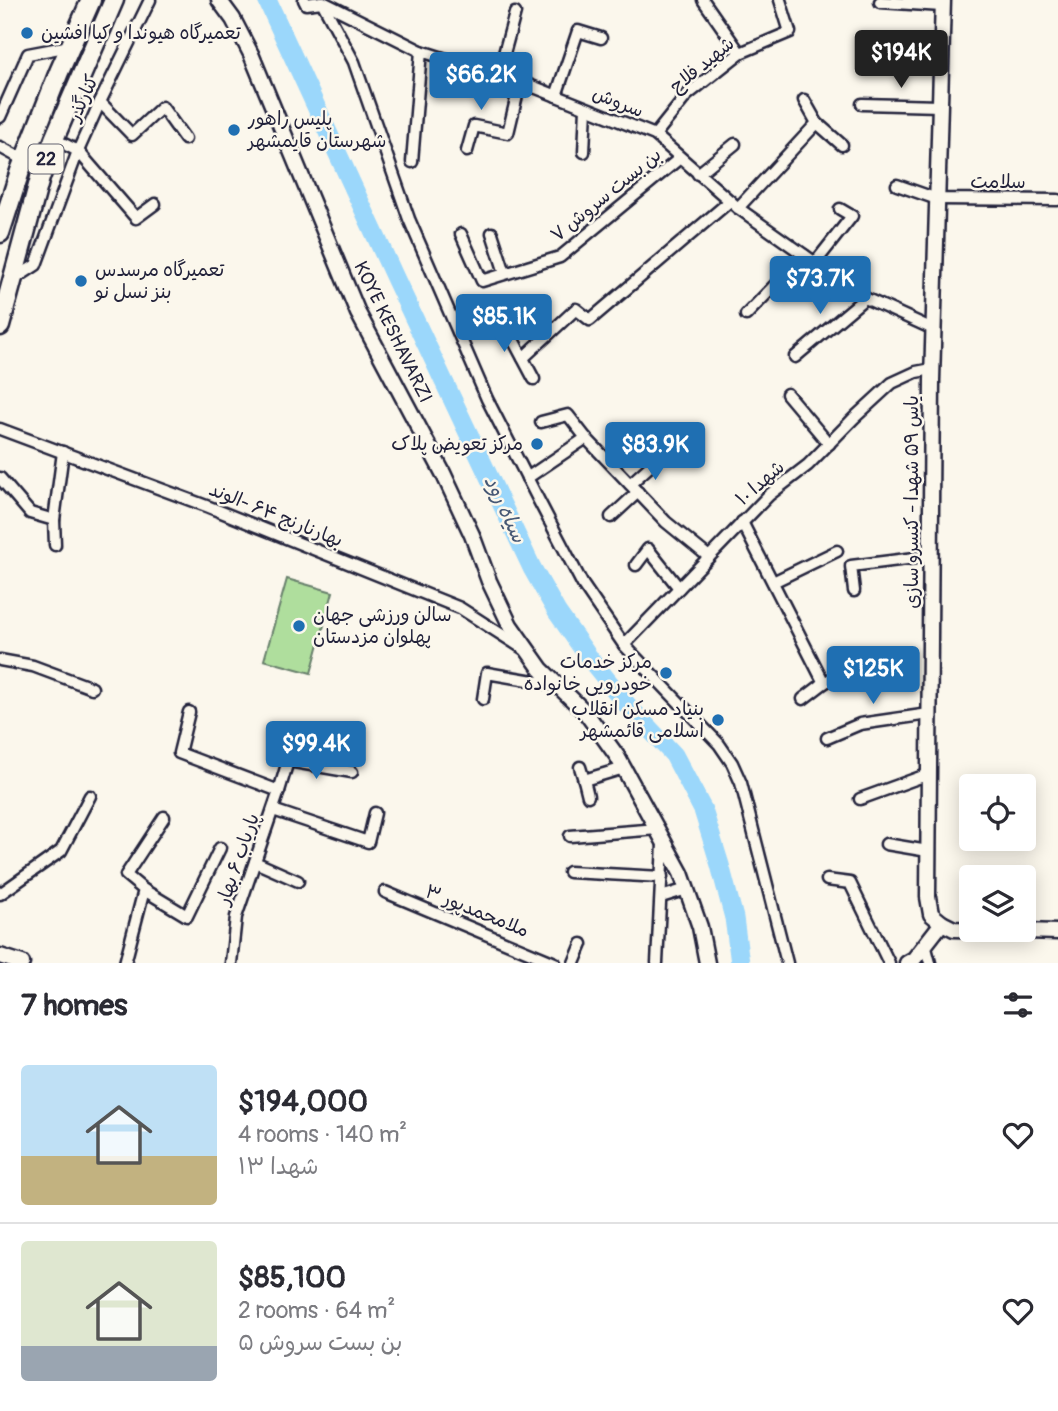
<!DOCTYPE html>
<meta charset="utf-8">
<style>
body{margin:0;font-family:Pangolin,"Playpen Sans Arabic",sans-serif;background:#f7f7f7;color:#2b2b33;height:100vh;display:flex;flex-direction:column;font-size:26px;white-space:nowrap}
*{box-sizing:border-box;margin:0}
p{font-size:23px;color:#7c7c81}
.icon{flex:none;width:38px;height:38px;fill:none;stroke:currentColor;stroke-width:2;stroke-linecap:round;stroke-linejoin:round}
.map{position:relative;height:963px;overflow:hidden}
.panel{display:flex;flex-direction:column;background:#fff;flex:1}
.panel>*{flex:none}
.tools{position:absolute;left:959px;top:774px;display:grid;gap:14px}
.tools a{display:grid;place-items:center;width:77px;height:77px;border-radius:7px;background:#fff;box-shadow:0 4px 18px #0003;font-size:35px}
.price{position:absolute;translate:-50% -60px;padding:0 16px;border-radius:7px;background:#1f6fb2;color:#fff;font-size:23px;line-height:46px;filter:drop-shadow(0 2px 4px #0008)}
.price::after{content:'';position:absolute;left:50%;top:42px;width:21px;height:16px;margin-left:-10px;background:inherit;clip-path:polygon(0 0,100% 0,50% 100%)}
.price.active{background:#222;color:#fff}
ul{padding:0;list-style:none}
li{display:flex;align-items:center;gap:21px;height:175px;padding:0 21px}
li+li{border-top:2px solid #e1e1e2}
li span{display:grid;place-items:center;flex:none;width:196px;height:140px;border-radius:7px;color:#555}
li>.icon{margin-inline-start:auto}
span .icon{width:84px;height:84px;fill:#fffc;stroke-width:1}
li b{font-size:30px}
h2{display:flex;justify-content:space-between;align-items:center;height:84px;padding:0 21px;font-size:30px}
.map>svg:first-child{display:block}
.green{fill:#afde9d;stroke:#68806c;stroke-width:2}
.lines{fill:none;stroke-linecap:round;stroke-linejoin:round}
.river{stroke:#9bd7fb;stroke-width:19}
.street-casing{stroke:#22223b;stroke-width:15}
.secondary-casing{stroke:#22223b;stroke-width:19}
.highway-casing{stroke:#22223b;stroke-width:23}
.street{stroke:#fbf7ec;stroke-width:10}
.secondary{stroke:#fbf7ec;stroke-width:14}
.highway{stroke:#fbf7ec;stroke-width:18}
.poi-dot{fill:#1f6fb2;stroke:#fbf7ec;stroke-width:2.5}
.labels{text-anchor:middle;dominant-baseline:central;stroke-width:5;stroke-linejoin:round;paint-order:stroke}
.shield{fill:#fbf7ec;stroke:#636270;stroke-width:2}
.shield-label{font-size:18px;font-weight:bold;fill:#22223b}
.poi-label{font-size:19px;fill:#22223b;stroke:#fbf7ec;text-anchor:start}
.street-label{font-size:19px;fill:#22223b;stroke:#fbf7ec}
.water-label{font-size:21px;font-style:italic;fill:#465875;stroke:#fbf7ec}
</style>
<div class="map">
<svg width="1058" height="963" viewBox="0 0 1058 963">
<rect width="100%" height="100%" fill="#fbf7ec"/>
<filter id="ink" filterUnits="userSpaceOnUse"><feTurbulence type="fractalNoise" baseFrequency=".0143" numOctaves="2"/><feDisplacementMap in="SourceGraphic" scale="14" xChannelSelector="R" yChannelSelector="G"/><feConvolveMatrix kernelMatrix="1 2 1 2 8 2 1 2 1" color-interpolation-filters="sRGB"/></filter>
<g filter="url(#ink)">
<polygon class="green" points="287,579 333,592 311,673 264,660"/>
<g class="lines">
<polyline class="river" points="267,0 396,280 532,568 557,612 590,659 628,706 674,755 703,810 720,865 734,918 740,963"/>
<g class="street-casing">
<g id="street">
<polyline points="304,0 306,4 322,2 354,62 409,219 487,399 539,501 583,585 624,645 719,744 732,763 741,783 787,963"/>
<polyline points="703,0 740,53"/>
<polyline points="323,2 421,51 529,85 655,135 738,208 865,298 933,329"/>
<polyline points="880,2 942,6"/>
<polyline points="498,76 515,13"/>
<polyline points="556,96 578,31 601,38"/>
<polyline points="100,102 132,135 162,107 185,139"/>
<polyline points="862,104 940,106"/>
<polyline points="0,117 28,54 70,46"/>
<polyline points="817,123 842,145"/>
<polyline points="655,135 687,95 740,53 790,32 780,0"/>
<polyline points="54,139 78,151 136,218 155,204"/>
<polyline points="0,147 24,160"/>
<polyline points="467,151 474,126 508,133 520,83"/>
<polyline points="584,152 586,108"/>
<polyline points="412,162 421,51"/>
<polyline points="698,174 735,144"/>
<polyline points="897,185 937,199 1058,200"/>
<polyline points="738,208 817,123 804,100"/>
<polyline points="492,233 505,273"/>
<polyline points="461,234 482,281 560,257 680,158"/>
<polyline points="815,263 852,216 840,209"/>
<polyline points="13,280 36,265 78,151 100,102 150,0"/>
<polyline points="500,315 534,379"/>
<polyline points="746,315 804,255"/>
<polyline points="795,357 865,298"/>
<polyline points="523,358 576,309 590,320 730,201"/>
<polyline points="787,394 829,444"/>
<polyline points="541,422 568,415 586,438"/>
<polyline points="0,429 209,507 460,608 524,649"/>
<polyline points="0,478 30,513 54,520 63,452"/>
<polyline points="527,478 586,438 666,522 709,557"/>
<polyline points="630,484 659,458"/>
<polyline points="611,517 638,492"/>
<polyline points="54,520 55,545"/>
<polyline points="742,522 824,683 803,699"/>
<polyline points="636,565 648,549 679,588"/>
<polyline points="773,582 837,551"/>
<polyline points="854,591 851,566 931,556"/>
<polyline points="624,645 769,495 808,465 854,418 892,383 916,372 932,369"/>
<polyline points="0,660 33,666 92,688"/>
<polyline points="824,683 846,670"/>
<polyline points="483,699 487,673 557,685"/>
<polyline points="189,712 179,753 279,791 236,917 231,963"/>
<polyline points="827,738 860,724 929,714"/>
<polyline points="580,767 584,780"/>
<polyline points="279,791 288,761 352,772"/>
<polyline points="588,796 584,780 624,768"/>
<polyline points="860,799 929,774"/>
<polyline points="273,810 368,842 375,813"/>
<polyline points="570,836 658,829"/>
<polyline points="886,844 928,851"/>
<polyline points="255,862 298,881"/>
<polyline points="569,872 662,877"/>
<polyline points="827,880 850,883 889,963"/>
<polyline points="144,890 187,916 220,848"/>
<polyline points="385,892 555,963"/>
<polyline points="0,894 61,851 90,796"/>
<polyline points="661,897 687,889"/>
<polyline points="925,944 930,963"/>
<polyline points="125,963 144,890 126,875 164,817"/>
<polyline points="574,963 582,944"/>
<polyline points="657,963 663,844"/>
</g>
</g>
<g class="secondary-casing">
<g id="secondary">
<polyline points="219,0 233,19 251,54 358,313 443,473 472,535 489,581 510,625 541,669 586,713 617,756 681,873 700,927 707,963"/>
<polyline points="943,0 932,380 928,897 931,914 942,923 954,929 1058,932"/>
<polyline points="0,956 22,963"/>
<polyline points="907,963 914,959 942,923"/>
</g>
</g>
<g class="highway-casing">
<g id="highway">
<polyline points="0,233 20,171 59,72 91,0"/>
<polyline points="0,326 40,178 54,139 114,0"/>
</g>
</g>
<use href="#street" class="street"/>
<use href="#secondary" class="secondary"/>
<use href="#highway" class="highway"/>
</g>
</g>
<g class="poi-dot">
<circle cx="27" cy="33" r="7"/>
<circle cx="234" cy="130" r="7"/>
<circle cx="81" cy="281" r="7"/>
<circle cx="537" cy="444" r="7"/>
<circle cx="299" cy="626" r="7"/>
<circle cx="666" cy="673" r="7"/>
<circle cx="718" cy="720" r="7"/>
</g>
<g class="labels">
<rect class="shield" x="28.5" y="144.5" width="35" height="29" rx="5"/>
<g class="shield-label">
<text x="46" y="159">22</text>
</g>
<g class="poi-label">
<text x="41" y="33">تعمیرگاه هیوندا و کیا افشین</text>
<text x="248" y="119">پلیس راهور<tspan x="248" dy="22">شهرستان قایمشهر</tspan></text>
<text x="95" y="270">تعمیرگاه مرسدس<tspan x="95" dy="22">بنز نسل نو</tspan></text>
<text x="523" y="444" text-anchor="end">مرکز تعویض پلاک</text>
<text x="313" y="615">سالن ورزشی جهان<tspan x="313" dy="22">پهلوان مزدستان</tspan></text>
<text x="652" y="662" text-anchor="end">مرکز خدمات<tspan x="652" dy="22">خودرویی خانواده</tspan></text>
<text x="704" y="709" text-anchor="end">بنیاد مسکن انقلاب<tspan x="704" dy="22">اسلامی قائمشهر</tspan></text>
</g>
<g class="street-label">
<text transform="translate(702 65) rotate(-39)">شهید فلاح</text>
<text transform="translate(83 98) rotate(-65)">کنارگذر</text>
<text transform="translate(618 102) rotate(22)">سروش</text>
<text x="998" y="182">سلامت</text>
<text transform="translate(606 195) rotate(-39)">بن بست سروش ۷</text>
<text transform="translate(393 332) rotate(64)">KOYE KESHAVARZI</text>
<text transform="translate(760 483) rotate(-41)">شهدا ۱۰</text>
<text transform="translate(912 502) rotate(-90)">یاس ۵۹ شهدا - کنسرو سازی</text>
<text transform="translate(276 515) rotate(22)">بهارنارنج ۶۴ -الوند</text>
<text transform="translate(238 859) rotate(-71)">پاریاب ۶ بهار</text>
<text transform="translate(477 911) rotate(22)">ملامحمدپور ۳</text>
</g>
<g class="water-label">
<text transform="translate(505 509) rotate(65)">سیاه رود</text>
</g>
</g>
</svg>
<div class="tools">
<a><svg class="icon" aria-label="locate" viewBox="0 0 24 24"><circle cx="12" cy="12" r="6"/><path d="M12 2v4M12 18v4M2 12h4M18 12h4"/></svg></a>
<a><svg class="icon" aria-label="layers" viewBox="0 0 24 24"><path d="M12 4l9 5-9 5-9-5zM3 14l9 5 9-5"/></svg></a>
</div>
<b class="price active" style="left:901px;top:90px">$194K</b>
<b class="price" style="left:481px;top:112px">$66.2K</b>
<b class="price" style="left:820px;top:316px">$73.7K</b>
<b class="price" style="left:504px;top:354px">$85.1K</b>
<b class="price" style="left:655px;top:482px">$83.9K</b>
<b class="price" style="left:873px;top:706px">$125K</b>
<b class="price" style="left:316px;top:781px">$99.4K</b>
</div>
<section class="panel">
<h2>7 homes<svg class="icon" aria-label="filters" viewBox="0 0 24 24"><path d="M4 7h16M4 17h16"/><circle cx="9" cy="7" r="2"/><circle cx="15" cy="17" r="2"/></svg></h2>
<ul>
<li><span style="background:linear-gradient(#bfe0f5 65%,#c2b280 0)"><svg class="icon" aria-label="home" viewBox="0 0 24 24"><path d="M3 11l9-7 9 7M6 9v11h12V9"/></svg></span><div><b>$194,000</b><p>4 rooms · 140 m²</p><p>شهدا ۱۳</p></div><svg class="icon" aria-label="heart" viewBox="0 0 24 24"><path d="M12 20l-8-8c-3-5 5-10 8-4 3-6 11-1 8 4z"/></svg></li>
<li><span style="background:linear-gradient(#dfe7d0 75%,#9aa5b1 0)"><svg class="icon" aria-label="home" viewBox="0 0 24 24"><path d="M3 11l9-7 9 7M6 9v11h12V9"/></svg></span><div><b>$85,100</b><p>2 rooms · 64 m²</p><p>بن بست سروش ۵</p></div><svg class="icon" aria-label="heart" viewBox="0 0 24 24"><path d="M12 20l-8-8c-3-5 5-10 8-4 3-6 11-1 8 4z"/></svg></li>
</ul>
</section>
